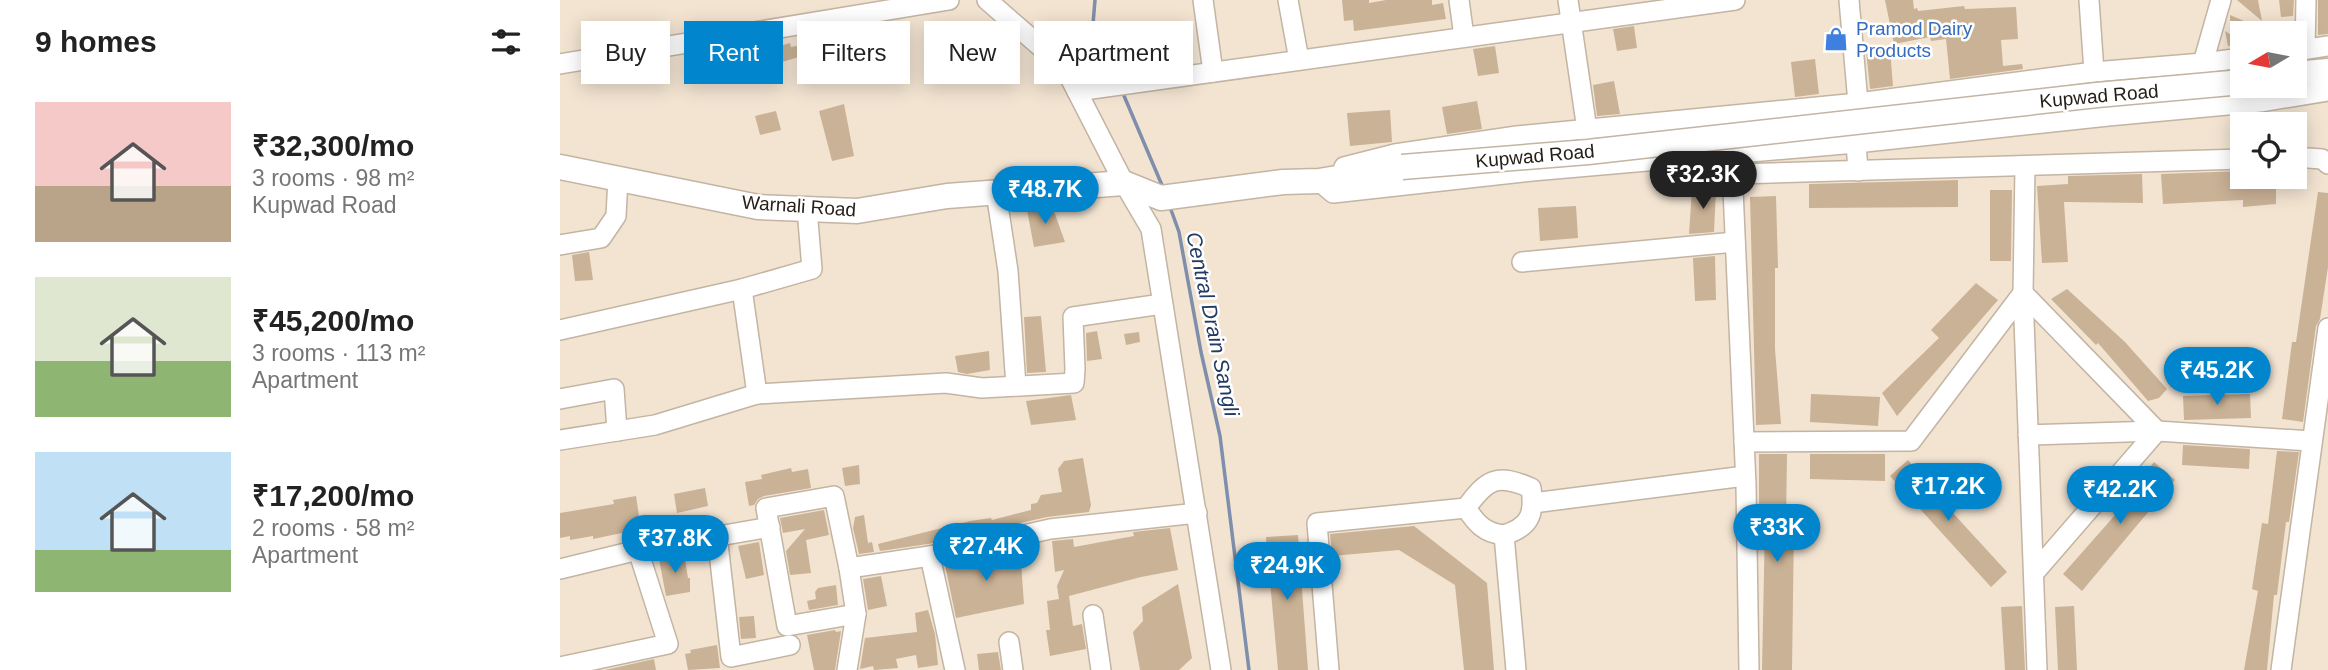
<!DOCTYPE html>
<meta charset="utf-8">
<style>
body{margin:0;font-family:Arial,sans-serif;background:#f6f6f6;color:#222;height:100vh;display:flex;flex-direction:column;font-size:26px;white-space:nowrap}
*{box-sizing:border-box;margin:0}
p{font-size:23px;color:#767676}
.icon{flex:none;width:38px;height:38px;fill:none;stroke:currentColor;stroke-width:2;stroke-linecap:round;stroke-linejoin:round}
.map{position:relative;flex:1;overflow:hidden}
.details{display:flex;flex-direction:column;background:#fff;width:560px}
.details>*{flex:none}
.banner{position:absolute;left:21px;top:21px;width:665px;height:63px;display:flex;gap:14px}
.needle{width:46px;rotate:260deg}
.fabs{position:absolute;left:1670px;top:21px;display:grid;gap:14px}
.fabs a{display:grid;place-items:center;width:77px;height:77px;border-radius:0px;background:#fff;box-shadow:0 4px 18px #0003;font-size:35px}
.price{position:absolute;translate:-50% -60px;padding:0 16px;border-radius:24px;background:#0186cd;color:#fff;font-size:23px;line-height:46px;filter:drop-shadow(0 2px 4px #0008)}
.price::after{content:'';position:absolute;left:50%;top:42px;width:21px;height:16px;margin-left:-10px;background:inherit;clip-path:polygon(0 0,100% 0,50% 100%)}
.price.active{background:#222;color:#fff}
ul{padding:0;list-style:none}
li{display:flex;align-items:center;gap:21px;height:175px;padding:0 35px}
li span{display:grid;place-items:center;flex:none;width:196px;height:140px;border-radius:0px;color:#555}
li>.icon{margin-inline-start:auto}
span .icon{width:84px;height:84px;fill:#fffc;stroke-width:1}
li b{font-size:30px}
h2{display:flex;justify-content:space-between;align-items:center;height:84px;padding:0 35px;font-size:30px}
.tag{padding:0 24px;border-radius:0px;background:#fff;box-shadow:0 4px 18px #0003;font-size:24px;line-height:63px}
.tag.active{background:#0186cd;color:#fff}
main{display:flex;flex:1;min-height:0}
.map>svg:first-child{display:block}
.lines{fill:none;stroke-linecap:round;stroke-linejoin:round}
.stream{stroke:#7e8eab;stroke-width:3.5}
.building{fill:#cab296}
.minor-casing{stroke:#c3b4a3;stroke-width:22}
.major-casing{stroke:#c3b4a3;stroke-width:27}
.minor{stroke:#fff;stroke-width:19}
.major{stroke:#fff;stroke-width:24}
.major-bridge-casing{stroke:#c3b4a3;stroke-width:27;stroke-linecap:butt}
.major-bridge{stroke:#fff;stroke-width:24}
.labels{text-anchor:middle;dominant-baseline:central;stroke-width:5;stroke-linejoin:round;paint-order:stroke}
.shop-label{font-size:19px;fill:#366cbe;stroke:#fff;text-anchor:start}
.street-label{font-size:19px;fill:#26201a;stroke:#fff}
.water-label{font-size:21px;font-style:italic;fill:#233a62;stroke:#fff}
</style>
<main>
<section class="details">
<h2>9 homes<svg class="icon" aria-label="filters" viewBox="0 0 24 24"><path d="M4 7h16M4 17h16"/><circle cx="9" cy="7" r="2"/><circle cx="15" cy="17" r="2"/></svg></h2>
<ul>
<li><span style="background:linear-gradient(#f6c9c9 60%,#b9a48a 0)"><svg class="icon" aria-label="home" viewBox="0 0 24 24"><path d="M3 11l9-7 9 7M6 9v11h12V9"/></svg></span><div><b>₹32,300/mo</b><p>3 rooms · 98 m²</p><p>Kupwad Road</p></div></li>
<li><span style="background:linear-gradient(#dfe7d0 60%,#8fb573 0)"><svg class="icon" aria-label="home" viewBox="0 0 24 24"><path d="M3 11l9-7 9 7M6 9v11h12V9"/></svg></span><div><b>₹45,200/mo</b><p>3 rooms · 113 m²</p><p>Apartment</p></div></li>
<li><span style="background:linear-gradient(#bfe0f5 70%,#8fb573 0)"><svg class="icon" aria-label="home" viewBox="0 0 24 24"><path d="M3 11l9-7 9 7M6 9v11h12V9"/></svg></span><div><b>₹17,200/mo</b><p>2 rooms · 58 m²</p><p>Apartment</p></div></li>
</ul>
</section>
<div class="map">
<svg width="1768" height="670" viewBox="0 0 1768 670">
<rect width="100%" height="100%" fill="#f3e4d2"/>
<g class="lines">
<g class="stream">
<polyline points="535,0 533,24 556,77"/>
<polyline points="562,91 604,190"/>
<polyline points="610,207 619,232 641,352 660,436 689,670"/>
</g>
</g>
<g class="building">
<polygon points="782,0 809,0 809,3 826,0 872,0 872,5 883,3 886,19 794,31 793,20 784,21"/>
<polygon points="1325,0 1353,0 1354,9 1357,8 1358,11 1404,6 1405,9 1456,7 1458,39 1441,40 1443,66 1462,64 1463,69 1390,79 1386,39 1371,41 1370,37 1334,44"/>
<polygon points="1677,0 1698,0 1702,21"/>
<polygon points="1719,0 1734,0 1733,16 1721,17"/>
<polygon points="1758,0 1768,0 1768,34 1758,35"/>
<polygon points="1670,15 1712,33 1682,33 1682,44 1668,46 1665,31 1670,34"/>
<polygon points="1074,26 1077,48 1057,51 1053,29"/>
<polygon points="271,32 279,71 254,75 249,54 222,62 217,47 230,43 231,47 252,43 250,35"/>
<polygon points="935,46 939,73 918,76 913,49"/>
<polygon points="1330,48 1333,86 1310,89 1306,50"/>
<polygon points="1255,59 1259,94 1235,97 1231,62"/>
<polygon points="1054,81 1060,114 1037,116 1033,85"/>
<polygon points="917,101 922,129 887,134 882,107"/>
<polygon points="284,104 294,156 272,161 259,111"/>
<polygon points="830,110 832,142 790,146 787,113"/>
<polygon points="216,111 221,130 200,135 195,116"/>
<polygon points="1682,171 1682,177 1716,177 1716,204 1683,207 1683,200 1603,204 1601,174"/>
<polygon points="1582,174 1583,203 1504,202 1508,262 1482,263 1477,186 1508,184 1508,176"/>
<polygon points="1398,180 1398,207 1249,208 1249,184"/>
<polygon points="1132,189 1156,190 1154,232 1129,234"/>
<polygon points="1430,190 1452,190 1451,261 1430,261"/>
<polygon points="1758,192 1768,193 1768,267 1760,319 1756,326 1743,422 1722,419 1732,342 1736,342"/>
<polygon points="1216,196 1218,268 1215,268 1215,349 1221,424 1196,425 1190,197"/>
<polygon points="491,203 505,242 474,247 467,210"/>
<polygon points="1016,206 1018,238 980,241 978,208"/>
<polygon points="29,252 33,280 15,281 12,255"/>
<polygon points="1155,256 1156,300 1135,301 1133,258"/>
<polygon points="1416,283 1438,300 1337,416 1322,393 1379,338 1371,330"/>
<polygon points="1507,289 1565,342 1607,389 1599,398 1588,401 1538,343 1536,345 1491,299"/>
<polygon points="481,316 486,372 467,373 464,317"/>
<polygon points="537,331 542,359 527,361 526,333"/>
<polygon points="579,332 580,342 566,345 564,334"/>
<polygon points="429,351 430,370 407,374 398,372 395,356"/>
<polygon points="1251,394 1320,397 1318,426 1250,422"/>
<polygon points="1690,394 1691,418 1624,420 1623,396"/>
<polygon points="511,395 516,420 471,425 466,401"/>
<polygon points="1623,445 1690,449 1689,469 1622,465"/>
<polygon points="1717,451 1739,452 1729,522 1726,522 1717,595 1714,595 1707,670 1684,670 1698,591 1692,589 1702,523 1708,524"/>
<polygon points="1199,454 1227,454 1226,523 1234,524 1232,670 1202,670 1205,523 1199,523"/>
<polygon points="1250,454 1325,454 1325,481 1250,479"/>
<polygon points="523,458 531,505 529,512 487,517 368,544 320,551 318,544 410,521 431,518 432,520 471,510 471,504 477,503 481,495 502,492 498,469 504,461"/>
<polygon points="1348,460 1394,511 1392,512 1447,572 1431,587 1330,476"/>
<polygon points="1594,462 1615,480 1522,591 1503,574 1556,514 1553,512"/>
<polygon points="299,465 300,484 285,486 282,468"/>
<polygon points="231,468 232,472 248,469 251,488 204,496 198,499 194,505 189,506 185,482 202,479 201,475"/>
<polygon points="145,488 148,506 117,513 114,494"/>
<polygon points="76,496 81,529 33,539 33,536 10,540 10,536 0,538 0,513 54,504 53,500"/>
<polygon points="264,510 269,535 246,540 251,573 230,575 226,551 245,529 223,533 220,518"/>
<polygon points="304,515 308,543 312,542 314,552 299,554 293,528 295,517"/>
<polygon points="854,526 927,583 934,670 904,670 895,585 839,550 772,556 770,534"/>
<polygon points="610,528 618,570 581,577 509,596 513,626 522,624 526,649 490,656 486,630 490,630 487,601 499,599 497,586 504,570 495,572 492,541 513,539 514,547 574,536 573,532"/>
<polygon points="738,535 748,670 718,670 706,537"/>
<polygon points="199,542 204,575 186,579 178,546"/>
<polygon points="460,548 464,604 396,618 385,565"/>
<polygon points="124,554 128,578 130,578 130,592 106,596 99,559"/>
<polygon points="321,576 327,606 308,610 303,579"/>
<polygon points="618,584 632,658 619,670 580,670 573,632 583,621 582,607"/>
<polygon points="276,585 278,605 249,610 247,601 256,599 255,592 258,588"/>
<polygon points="1462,606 1465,670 1445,670 1441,607"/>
<polygon points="1514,606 1517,670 1498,670 1495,607"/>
<polygon points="368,610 375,634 378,665 358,668 356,655 336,659 338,668 314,670 313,666 300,669 305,638 357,632 355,613"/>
<polygon points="194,616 196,638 181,639 179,617"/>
<polygon points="275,630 276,632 281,631 275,670 254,670 247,635"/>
<polygon points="157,645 160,668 128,670 125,654 131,653 130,650"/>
<polygon points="438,652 441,670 419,670 417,654"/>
<polygon points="94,659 96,670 45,670"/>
</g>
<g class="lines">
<g class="minor-casing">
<g id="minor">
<polyline points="427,0 505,68 564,183 591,229 661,670"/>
<polyline points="643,0 653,72"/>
<polyline points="728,0 739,60"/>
<polyline points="899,0 904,37"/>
<polyline points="1008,0 1027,130"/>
<polyline points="1289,0 1298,103 1296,143 1298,171"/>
<polyline points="1529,0 1534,72"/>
<polyline points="1745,49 1746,0"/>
<polyline points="1735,51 1768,46"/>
<polyline points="1643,63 1661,0"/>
<polyline points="0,64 389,0"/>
<polyline points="517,91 1175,0"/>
<polyline points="1734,157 1762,159 1768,164"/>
<polyline points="784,167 835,154 957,136 1298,103 1534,72 1643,63 1682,58"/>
<polyline points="1465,167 1463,293 1477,670"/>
<polyline points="759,181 773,193 972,171 1296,143 1548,116 1700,102 1768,91"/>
<polyline points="436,192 448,271 456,386"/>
<polyline points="0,245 41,238 56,216 58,178"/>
<polyline points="962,262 1175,242"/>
<polyline points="0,330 182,289"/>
<polyline points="197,394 182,289 252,269 247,209"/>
<polyline points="0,399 54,389 57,431"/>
<polyline points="1468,435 1597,431 1751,441"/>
<polyline points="0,440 95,425 197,394 386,383 422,388 514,383 515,369 513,317 602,304"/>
<polyline points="1184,442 1351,441 1463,293 1597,431 1474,573"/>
<polyline points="973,503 1185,476"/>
<path d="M906,508C916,523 924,533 944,535"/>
<polyline points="157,535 171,657 230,645"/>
<polyline points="78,550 210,527"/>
<polyline points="370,556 395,670"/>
<polyline points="289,568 274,496 206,508 227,626 296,614"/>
<polyline points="0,569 78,550 108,644 0,667"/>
<polyline points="533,615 541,670"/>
<polyline points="449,642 453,670"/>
<polyline points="287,670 296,614 289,568 370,556 490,529 637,513"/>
<path d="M769,670L757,523L906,508C927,479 937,473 971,488C975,514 970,527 944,535L956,670"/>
<polyline points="1189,670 1186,485 1173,189 1178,174 1682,159"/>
<polyline points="1721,670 1768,328"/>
</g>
</g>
<g class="major-casing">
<g id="major">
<polyline points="1734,74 1768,71"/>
<polyline points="0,167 198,207 297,211 387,196 564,183 601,198 723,182 759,181 842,167"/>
</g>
</g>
<use href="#minor" class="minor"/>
<use href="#major" class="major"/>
<g class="major-bridge-casing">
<polyline id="major-bridge" points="842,167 1028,152 1537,95 1682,82"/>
</g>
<use href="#major-bridge" class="major-bridge"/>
</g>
<defs>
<g id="shop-bare" transform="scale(1.89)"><path d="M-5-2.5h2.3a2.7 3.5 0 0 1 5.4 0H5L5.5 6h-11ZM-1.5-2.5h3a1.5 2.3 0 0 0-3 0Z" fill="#3f7fe0" stroke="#fff" stroke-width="2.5" paint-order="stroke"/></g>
</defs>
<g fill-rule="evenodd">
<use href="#shop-bare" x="1276" y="39"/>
</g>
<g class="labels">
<g class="shop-label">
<text x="1296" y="28">Pramod Dairy<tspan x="1296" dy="22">Products</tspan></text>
</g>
<g class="street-label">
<text transform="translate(1539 96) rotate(-5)">Kupwad Road</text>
<text transform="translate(975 156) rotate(-5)">Kupwad Road</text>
<text transform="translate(239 206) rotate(4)">Warnali Road</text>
</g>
<g class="water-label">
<text transform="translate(653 324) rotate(78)">Central Drain Sangli</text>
</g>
</g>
</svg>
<div class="fabs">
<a><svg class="needle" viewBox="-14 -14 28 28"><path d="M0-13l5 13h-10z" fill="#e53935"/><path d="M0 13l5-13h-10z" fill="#767676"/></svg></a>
<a><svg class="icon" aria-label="locate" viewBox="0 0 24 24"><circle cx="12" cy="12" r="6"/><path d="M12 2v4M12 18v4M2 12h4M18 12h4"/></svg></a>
</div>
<b class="price active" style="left:1143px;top:211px">₹32.3K</b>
<b class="price" style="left:485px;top:226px">₹48.7K</b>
<b class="price" style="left:1657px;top:407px">₹45.2K</b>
<b class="price" style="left:1388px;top:523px">₹17.2K</b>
<b class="price" style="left:1560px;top:526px">₹42.2K</b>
<b class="price" style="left:1217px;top:564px">₹33K</b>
<b class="price" style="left:115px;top:575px">₹37.8K</b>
<b class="price" style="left:426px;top:583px">₹27.4K</b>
<b class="price" style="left:727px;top:602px">₹24.9K</b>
<div class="banner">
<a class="tag">Buy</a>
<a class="tag active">Rent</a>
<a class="tag">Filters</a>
<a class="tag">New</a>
<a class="tag">Apartment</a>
</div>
</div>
</main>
